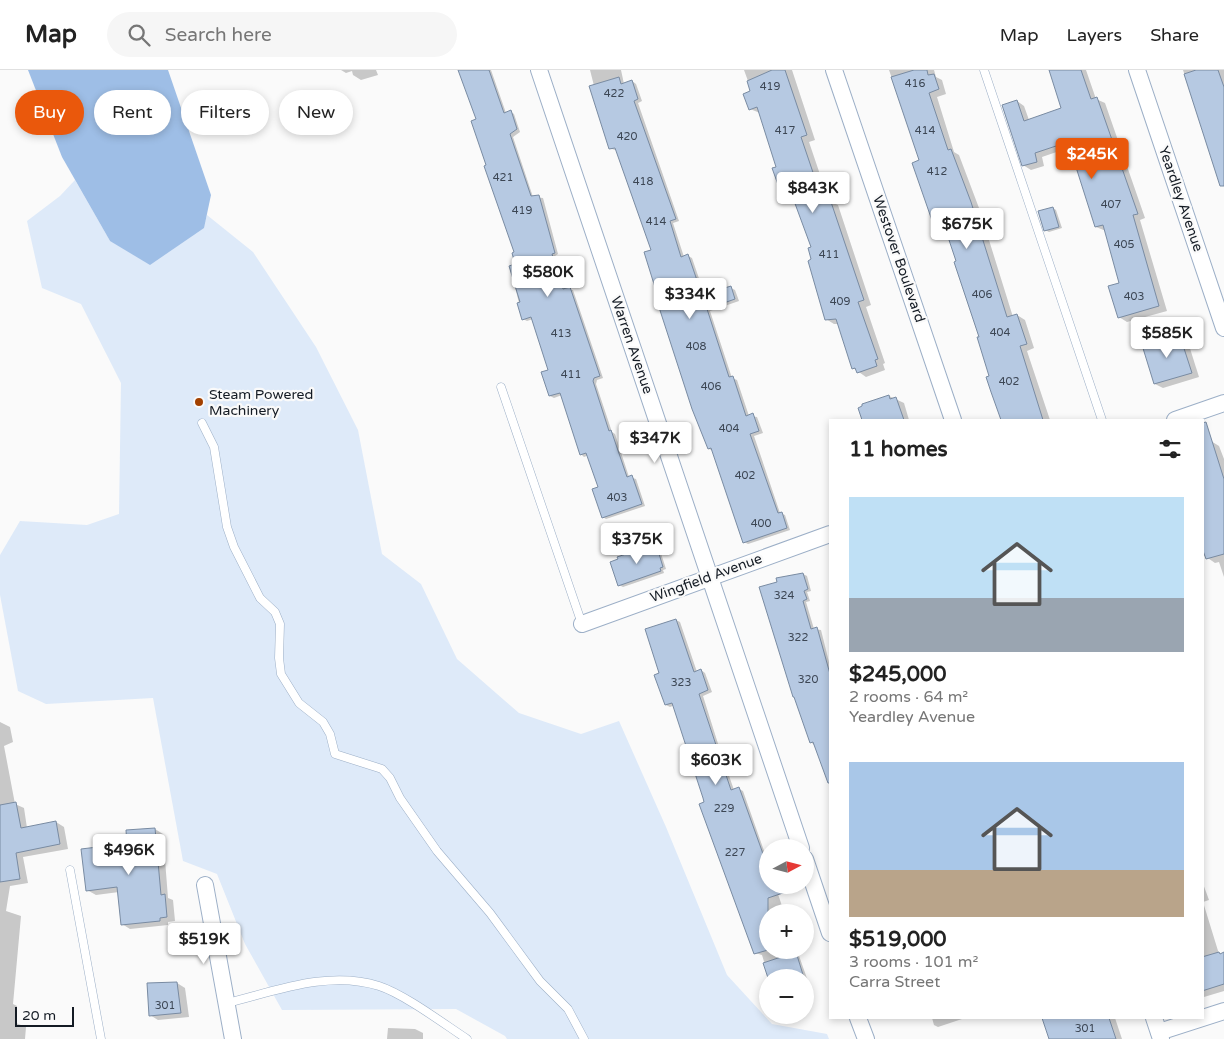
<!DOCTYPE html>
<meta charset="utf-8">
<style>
body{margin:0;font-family:"Varela Round",sans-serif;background:#f6f6f6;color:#222;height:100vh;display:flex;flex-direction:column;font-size:19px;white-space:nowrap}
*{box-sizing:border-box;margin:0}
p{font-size:16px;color:#767676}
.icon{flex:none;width:28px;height:28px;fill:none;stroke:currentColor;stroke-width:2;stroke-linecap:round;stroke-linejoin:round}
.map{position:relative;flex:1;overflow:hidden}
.panel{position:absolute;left:829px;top:349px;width:375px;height:600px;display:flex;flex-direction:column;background:#fff;border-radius:0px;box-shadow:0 2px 8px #0003}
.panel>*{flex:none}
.guide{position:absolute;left:15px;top:20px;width:475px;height:45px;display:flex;gap:10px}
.needle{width:32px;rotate:83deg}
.controls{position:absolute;left:759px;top:769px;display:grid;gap:10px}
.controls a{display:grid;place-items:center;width:55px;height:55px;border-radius:50%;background:#fff;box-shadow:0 2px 8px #0003;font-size:25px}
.scale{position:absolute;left:15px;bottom:12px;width:59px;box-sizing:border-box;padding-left:5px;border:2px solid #141b24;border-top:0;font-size:14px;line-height:18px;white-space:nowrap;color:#141b24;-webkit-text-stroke:4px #fafafa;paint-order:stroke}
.price{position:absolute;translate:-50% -42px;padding:0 11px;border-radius:5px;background:#fff;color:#222;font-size:16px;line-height:32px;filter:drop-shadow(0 1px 2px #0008)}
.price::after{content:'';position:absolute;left:50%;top:30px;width:15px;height:11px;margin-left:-8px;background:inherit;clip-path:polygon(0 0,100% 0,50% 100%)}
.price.active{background:#ea580c;color:#fff}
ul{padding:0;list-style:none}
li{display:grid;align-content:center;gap:10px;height:265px;padding:0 20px}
li span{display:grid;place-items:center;height:155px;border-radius:0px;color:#555}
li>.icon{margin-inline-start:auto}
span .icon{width:90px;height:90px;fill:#fffc;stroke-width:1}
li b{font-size:21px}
h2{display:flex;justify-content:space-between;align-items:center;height:60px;padding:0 20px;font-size:21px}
.pill{padding:0 18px;border-radius:22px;background:#fff;box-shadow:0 2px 8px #0003;font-size:18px;line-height:45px}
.pill.active{background:#ea580c;color:#fff}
header{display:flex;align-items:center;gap:30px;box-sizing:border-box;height:70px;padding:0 25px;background:#fff;border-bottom:1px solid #e0e0e0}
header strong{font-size:24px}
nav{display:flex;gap:28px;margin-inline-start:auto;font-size:18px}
.search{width:350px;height:45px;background:#f6f6f6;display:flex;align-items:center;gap:12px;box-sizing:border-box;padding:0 18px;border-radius:28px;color:#767676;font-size:19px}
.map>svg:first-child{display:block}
.green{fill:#deeaf9}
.water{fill:#9ebee6}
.shadow{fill:#0003}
.building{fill:#b6c9e2;stroke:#798ba2}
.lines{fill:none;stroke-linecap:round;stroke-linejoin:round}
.service-casing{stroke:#9cafc7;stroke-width:9}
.minor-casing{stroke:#9cafc7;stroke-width:18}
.service{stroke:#fff;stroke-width:8}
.minor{stroke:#fff;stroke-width:16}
.poi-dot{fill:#a24000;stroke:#fafafa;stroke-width:2}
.labels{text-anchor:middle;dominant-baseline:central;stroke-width:4.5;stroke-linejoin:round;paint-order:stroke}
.number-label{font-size:11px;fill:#3c4654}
.street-label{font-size:14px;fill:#141b24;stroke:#fafafa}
.poi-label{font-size:14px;fill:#141b24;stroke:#fafafa;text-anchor:start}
</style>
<header>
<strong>Map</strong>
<div class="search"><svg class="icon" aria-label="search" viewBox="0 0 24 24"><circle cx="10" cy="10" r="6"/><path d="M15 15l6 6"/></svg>Search here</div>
<nav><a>Map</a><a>Layers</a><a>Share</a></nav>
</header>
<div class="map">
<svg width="1224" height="969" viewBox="0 0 1224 969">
<rect width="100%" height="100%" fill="#fafafa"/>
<polygon class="green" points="75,110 110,171 203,158 207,145 253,182 316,277 358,360 382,484 421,514 457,589 519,643 581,664 619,651 666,757 727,905 772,954 827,964 829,969 507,969 505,966 456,939 282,940 245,874 217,804 183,791 153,628 46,634 18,621 0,525 0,485 20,451 87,455 119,444 121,313 81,234 42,218 27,151 60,126"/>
<polygon class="water" points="28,0 168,0 211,125 204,158 150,195 110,171 62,87"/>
<g class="shadow">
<polygon points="341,0 376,0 378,5 361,10 353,5 352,1 346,3"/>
<polygon points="461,0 491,0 506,43 511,42 514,44 520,62 513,67 533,127 543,128 558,184 555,186 566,220 573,220 603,308 597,310 596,314 612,362 615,364 629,407 636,409 645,436 606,449 603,447 600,418 589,385 584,387 581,384 562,325 554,328 550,326 550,300 533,249 527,251 523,249 510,197 516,195 516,183 487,96 477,50"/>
<polygon points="590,0 621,0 624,14 632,11 636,14 642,31 638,33 679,151 673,153 684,187 688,186 692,188 705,226 731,218 735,220 739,231 710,241 732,308 737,310 749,346 757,347 763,363 754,366 780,443 785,445 790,460 748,474 744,472 713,381 709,379 660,228 653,180 617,80 612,80 621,77 610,79"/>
<polygon points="744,0 792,0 815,70 809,72 829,131 838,135 871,235 866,237 885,293 883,294 885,300 866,307 853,298 839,254 834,254 826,249 813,190 813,178 794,125 790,127 782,122 778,98 760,43 750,39 752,22"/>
<polygon points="889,0 934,0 936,7 942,10 946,24 937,27 954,82 959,85 979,138 1013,247 1017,245 1025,250 1034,278 1027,281 1050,350 1002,350 981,267 967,230 949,166 937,162 921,91"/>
<polygon points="1051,0 1086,0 1096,29 1105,33 1145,148 1140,150 1167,241 1127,252 1119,247 1120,213 1106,161 1096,157 1071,77 1042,87 1044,96 1031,100 1023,95 1017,31 1024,36 1029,50 1063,39"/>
<polygon points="1183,0 1224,0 1224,113 1220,111"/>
<polygon points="1053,138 1056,140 1062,158 1049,162 1045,160"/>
<polygon points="1179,264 1187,269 1199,307 1163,318 1155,314 1143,276"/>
<polygon points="889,326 904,333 909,350 863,350"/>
<polygon points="1211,371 1219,376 1224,389 1224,507 1219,492 1215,493 1202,484 1202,374"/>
<polygon points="656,475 659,477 666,499 663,500 664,503 623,517 619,515"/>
<polygon points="803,504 807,506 811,521 807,522 810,531 806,532 814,559 821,560 830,596 830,712 814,675 811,672 796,628"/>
<polygon points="676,550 680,552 697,602 701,600 705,603 712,622 703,626 720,680 734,720 739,719 743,721 768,792 768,815 775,815 784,842 768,842 768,880 797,880 810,917 805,918 805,908 769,908 762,885 755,883 675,635 670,637 666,635 660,604"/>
<polygon points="0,652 10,657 13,672 4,676 15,734 24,738 27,758 56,752 64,757 68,779 23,787 28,813 10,816 6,841 21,846 13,934 17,936 16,953 26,957 25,969 0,969"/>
<polygon points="155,759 163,764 168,828 173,830 175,851 168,852 168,855 130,859 122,854 119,822 96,825 87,820 129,778"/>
<polygon points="1202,811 1209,830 1203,832 1219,884 1224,883 1224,921 1204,927"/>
<polygon points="177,913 185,918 189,947 158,950 150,945"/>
<polygon points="932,948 965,948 938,957 934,955"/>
<polygon points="1043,948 1115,948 1122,969 1051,969"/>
<polygon points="388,958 415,959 423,963 423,969 387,969"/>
</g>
<g class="building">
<polygon points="458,0 489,0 504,43 511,40 517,59 510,64 531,126 539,125 555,183 552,184 563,219 570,217 600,306 594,308 593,311 609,361 611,360 627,407 632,405 642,434 602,448 592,419 598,417 586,383 580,385 560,323 549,326 541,302 548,300 531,247 522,250 517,233 520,232 509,196 515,194 512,183 514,182 484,96 486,95 471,51 476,49"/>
<polygon points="772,0 785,0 807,65 801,67 823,132 830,129 864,230 858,232 878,289 875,290 877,296 857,303 855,298 852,299 836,249 825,250 808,191 811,189 808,178 811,177 790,120 781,123 772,98 776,97 757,37 749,40 743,24 750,21 747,11"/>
<polygon points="914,0 927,0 928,5 934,4 939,19 929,23 948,80 951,79 971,132 1007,247 1017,244 1027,274 1020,276 1043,350 1001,350 991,322 986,307 989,306 977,267 979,267 954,192 956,191 946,161 936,162 912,93 919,90 891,7"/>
<polygon points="1049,0 1081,0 1091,29 1097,27 1138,144 1133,145 1159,236 1118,248 1108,216 1119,213 1103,155 1095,157 1068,72 1035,83 1037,92 1022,96 1002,35 1017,30 1024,51 1061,38"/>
<polygon points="1196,0 1218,0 1224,17 1224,116 1220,116 1184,4"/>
<polygon points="619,7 621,14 632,10 638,29 634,31 676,149 670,151 681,187 688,184 702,225 731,216 735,229 707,239 729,307 733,306 746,346 753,343 759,361 750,364 778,443 782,442 787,458 743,473 711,378 708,379 692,339 656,228 658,227 644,182 651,180 615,78 609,79 589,16"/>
<polygon points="1053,137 1059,157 1044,161 1038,141"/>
<polygon points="1179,263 1192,303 1154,314 1142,275"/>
<polygon points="889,325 890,329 896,327 904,350 862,350 858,338 862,336 862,334"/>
<polygon points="1206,352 1224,409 1224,484 1206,489 1202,478 1202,353"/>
<polygon points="656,474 663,497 660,498 661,501 618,516 610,492 618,489 617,487"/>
<polygon points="803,503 808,519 804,521 807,529 803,531 811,559 817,557 830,604 830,713 828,713 813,672 810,673 794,627 793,627 759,517 777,512 776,508"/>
<polygon points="676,549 694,602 701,599 708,620 699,624 731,720 739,717 762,781 768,802 768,815 797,815 798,818 768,828 768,880 754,884 699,734 704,732 703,728 672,633 665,635 654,605 659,603 645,559"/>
<polygon points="16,732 21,758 56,751 60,774 16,783 20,809 0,812 0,735"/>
<polygon points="155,758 161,825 165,824 167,847 160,848 160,851 121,855 117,817 86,821 81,779 106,776 127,777 126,760"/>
<polygon points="796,882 804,908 768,908 763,893"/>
<polygon points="1219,882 1220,884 1224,882 1224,914 1202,921 1202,887"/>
<polygon points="177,912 181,943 149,946 147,913"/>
<polygon points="1042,948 1109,948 1116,969 1049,969"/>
</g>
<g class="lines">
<g class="service-casing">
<g id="service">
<polyline points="984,0 1102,350"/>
<polyline points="501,317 582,554"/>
<polyline points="202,353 214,377 227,457 234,477 260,528 275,542 280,554 279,588 281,604 299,633 323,652 330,664 335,684 382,699 390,708 400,728 437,781 490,843 540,911 568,939 584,969"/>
<polyline points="70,800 101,969"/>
<path d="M227,933C276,921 328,900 379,916C404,924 444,954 467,969"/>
</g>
</g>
<g class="minor-casing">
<g id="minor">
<polyline points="539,0 801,778"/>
<polyline points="834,0 953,350"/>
<polyline points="1137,0 1224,258"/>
<polyline points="1175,350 1224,333"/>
<polyline points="582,554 830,464"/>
<polyline points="805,789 830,863"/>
<polyline points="205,815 233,969"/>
<polyline points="858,948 866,969"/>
<polyline points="1154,948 1161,969"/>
<polyline points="1159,962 1224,941"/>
</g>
</g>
<use href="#service" class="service"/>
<use href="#minor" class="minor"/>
</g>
<circle class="poi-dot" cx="199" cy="332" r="5"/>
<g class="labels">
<g class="number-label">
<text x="915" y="13">416</text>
<text x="770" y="16">419</text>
<text x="614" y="23">422</text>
<text x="785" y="60">417</text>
<text x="925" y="60">414</text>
<text x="627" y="66">420</text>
<text x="937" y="101">412</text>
<text x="503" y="107">421</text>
<text x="643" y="111">418</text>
<text x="1111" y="134">407</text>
<text x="522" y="140">419</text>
<text x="656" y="151">414</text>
<text x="1124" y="174">405</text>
<text x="829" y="184">411</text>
<text x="982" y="224">406</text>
<text x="1134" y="226">403</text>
<text x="840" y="231">409</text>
<text x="1000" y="262">404</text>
<text x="561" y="263">413</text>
<text x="696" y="276">408</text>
<text x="571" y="304">411</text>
<text x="1009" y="311">402</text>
<text x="711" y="316">406</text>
<text x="729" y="358">404</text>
<text x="745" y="405">402</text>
<text x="617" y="427">403</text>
<text x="761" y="453">400</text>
<text x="784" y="525">324</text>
<text x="798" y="567">322</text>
<text x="808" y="609">320</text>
<text x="681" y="612">323</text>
<text x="724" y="738">229</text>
<text x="735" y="782">227</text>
<text x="165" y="935">301</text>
<text x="1085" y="958">301</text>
</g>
<g class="street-label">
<text transform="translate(1181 129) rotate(71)">Yeardley Avenue</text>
<text transform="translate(899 189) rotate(71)">Westover Boulevard</text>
<text transform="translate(632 275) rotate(71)">Warren Avenue</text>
<text transform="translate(706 508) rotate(-20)">Wingfield Avenue</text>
</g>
<g class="poi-label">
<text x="209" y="324">Steam Powered<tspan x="209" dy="16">Machinery</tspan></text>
</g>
</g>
</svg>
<div class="controls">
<a><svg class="needle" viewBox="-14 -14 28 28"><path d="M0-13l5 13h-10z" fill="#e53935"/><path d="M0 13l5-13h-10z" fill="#767676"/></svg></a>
<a>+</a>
<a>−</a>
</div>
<div class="scale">20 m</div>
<b class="price active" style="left:1092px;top:110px">$245K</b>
<b class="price" style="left:813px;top:144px">$843K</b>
<b class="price" style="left:967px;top:180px">$675K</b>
<b class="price" style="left:548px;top:228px">$580K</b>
<b class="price" style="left:690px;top:250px">$334K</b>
<b class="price" style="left:1167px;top:289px">$585K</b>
<b class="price" style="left:655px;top:394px">$347K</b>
<b class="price" style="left:637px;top:495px">$375K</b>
<b class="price" style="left:716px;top:716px">$603K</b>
<b class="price" style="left:129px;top:806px">$496K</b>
<b class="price" style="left:204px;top:895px">$519K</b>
<div class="guide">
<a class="pill active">Buy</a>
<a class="pill">Rent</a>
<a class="pill">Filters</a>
<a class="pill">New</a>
</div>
<section class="panel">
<h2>11 homes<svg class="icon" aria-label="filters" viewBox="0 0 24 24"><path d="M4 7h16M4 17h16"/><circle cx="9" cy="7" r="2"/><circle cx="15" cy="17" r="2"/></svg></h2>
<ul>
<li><span style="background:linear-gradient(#bfe0f5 65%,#9aa5b1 0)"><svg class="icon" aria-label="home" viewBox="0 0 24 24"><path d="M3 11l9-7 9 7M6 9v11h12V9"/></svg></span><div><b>$245,000</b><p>2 rooms · 64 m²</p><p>Yeardley Avenue</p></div></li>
<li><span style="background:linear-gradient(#a9c7e8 70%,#b9a48a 0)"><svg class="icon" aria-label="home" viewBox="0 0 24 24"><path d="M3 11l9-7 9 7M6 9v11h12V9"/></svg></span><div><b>$519,000</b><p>3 rooms · 101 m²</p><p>Carra Street</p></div></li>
</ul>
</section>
</div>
